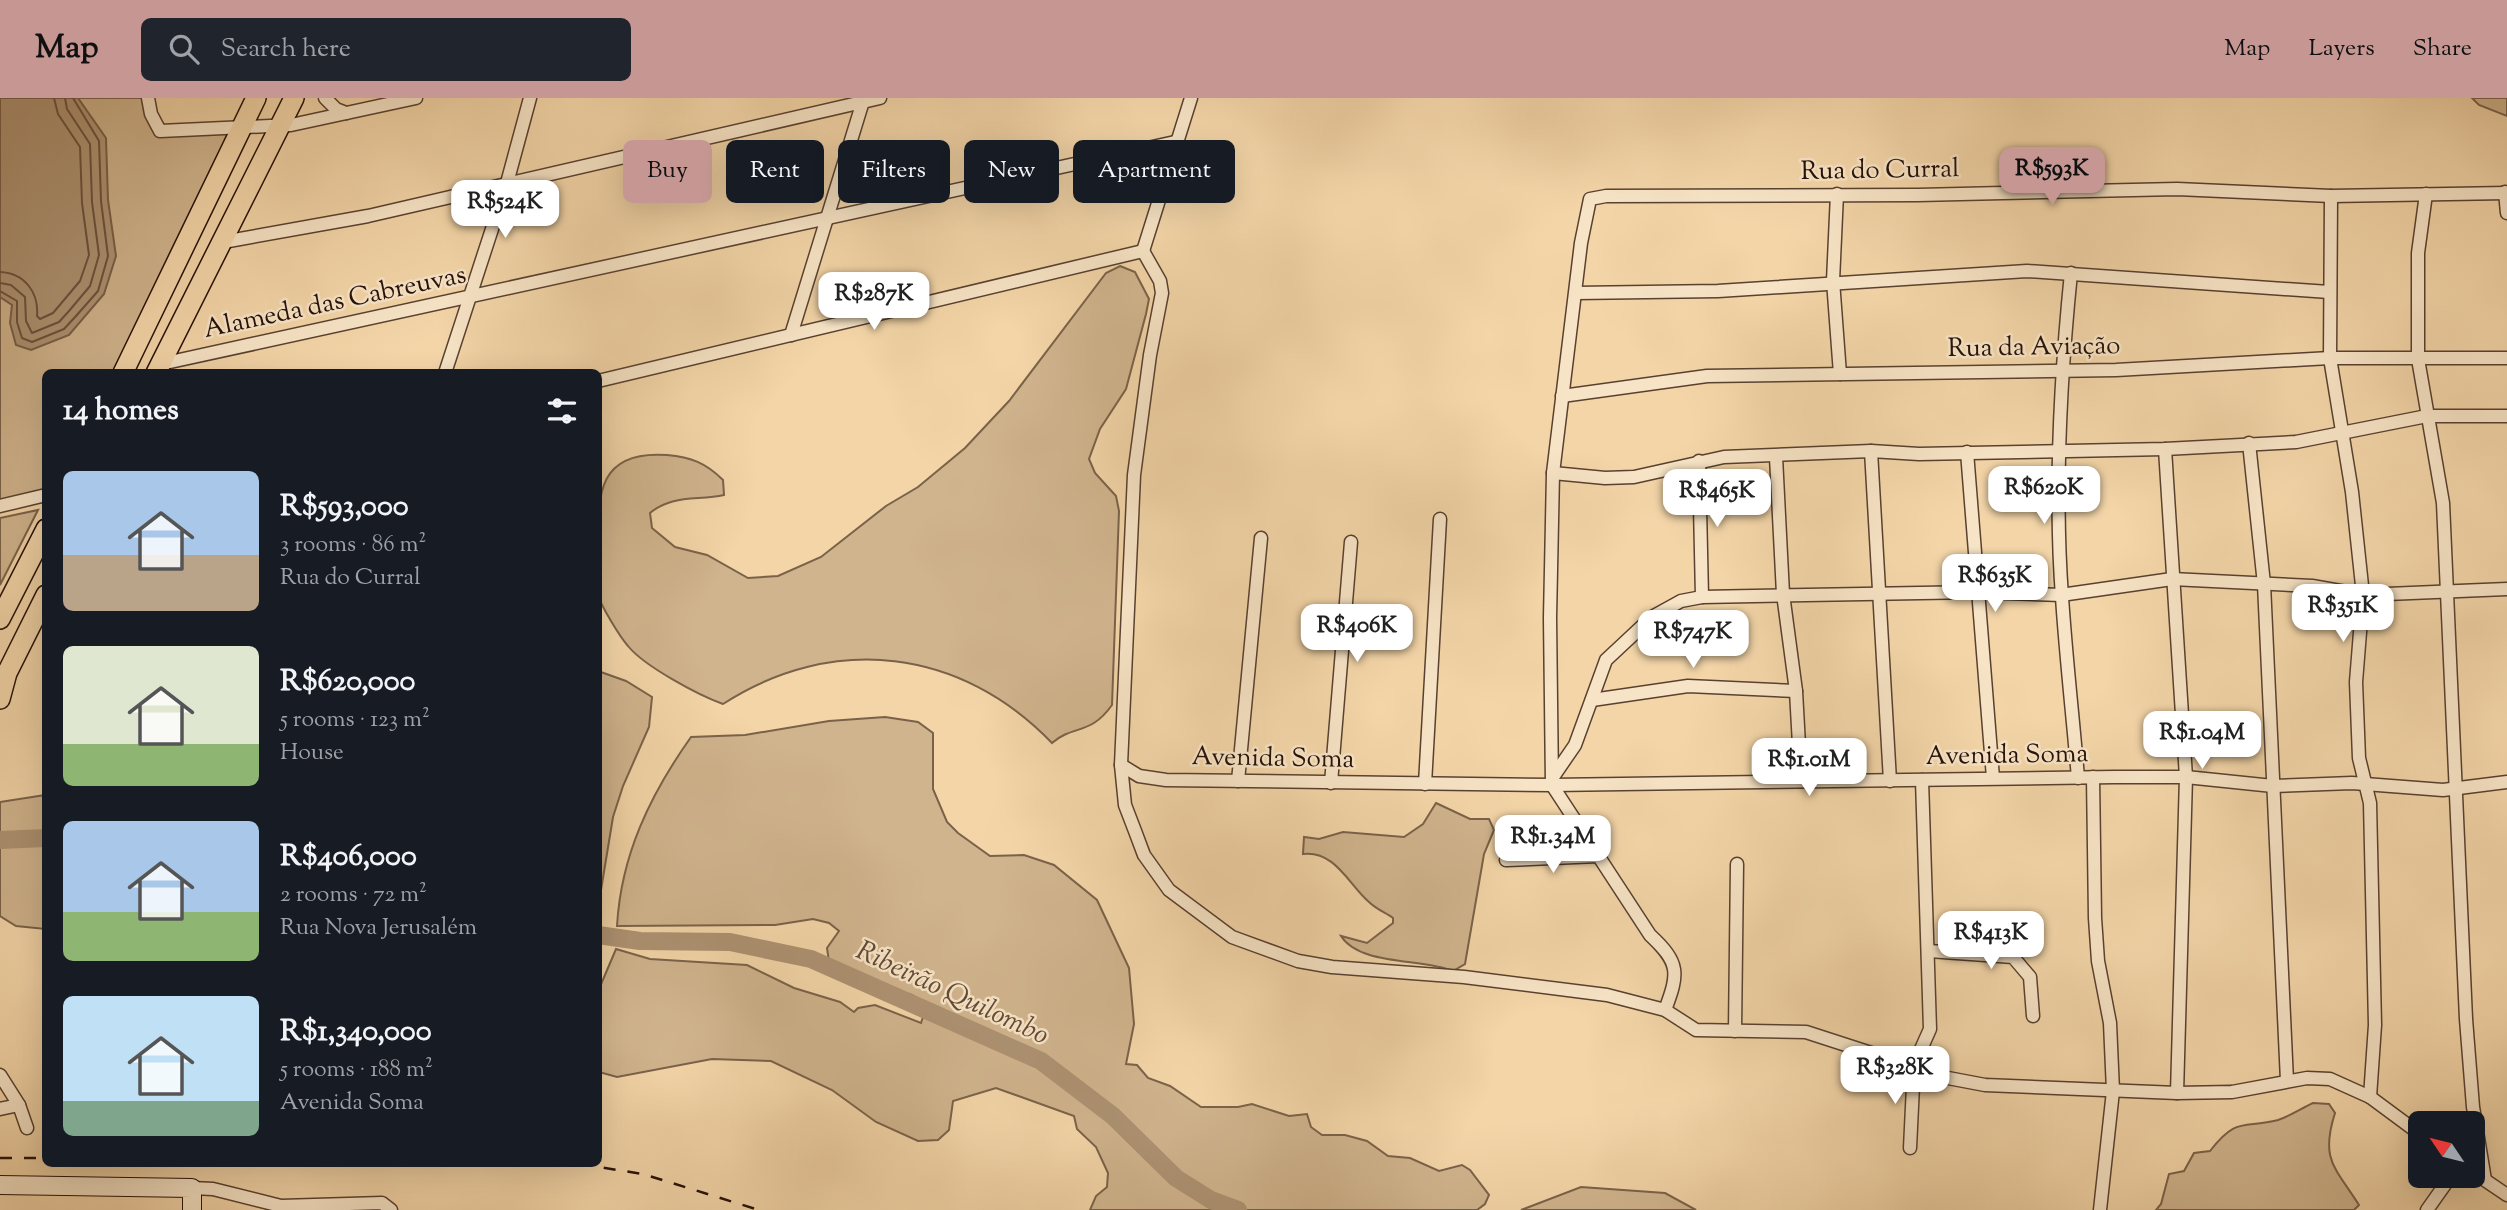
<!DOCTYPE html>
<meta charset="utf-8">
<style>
body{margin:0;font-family:"Sorts Mill Goudy",serif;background:#20242c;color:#f1f3f6;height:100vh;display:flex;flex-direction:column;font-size:26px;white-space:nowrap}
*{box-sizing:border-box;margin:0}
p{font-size:23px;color:#9ea1a6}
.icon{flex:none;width:38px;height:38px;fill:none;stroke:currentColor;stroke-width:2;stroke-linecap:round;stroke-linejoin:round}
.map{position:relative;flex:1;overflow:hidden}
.sheet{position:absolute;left:42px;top:271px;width:560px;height:798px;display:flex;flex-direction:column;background:#171b24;border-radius:10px;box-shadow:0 7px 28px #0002}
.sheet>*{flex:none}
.top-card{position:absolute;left:623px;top:42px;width:665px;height:63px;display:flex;gap:14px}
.needle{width:46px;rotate:305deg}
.tools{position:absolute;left:2408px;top:1013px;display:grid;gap:14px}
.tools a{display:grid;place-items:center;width:77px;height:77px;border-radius:10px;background:#171b24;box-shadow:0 7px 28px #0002;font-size:35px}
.price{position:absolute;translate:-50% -60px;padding:0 16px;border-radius:14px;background:#fff;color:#222;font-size:23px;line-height:46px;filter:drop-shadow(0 2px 4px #0008)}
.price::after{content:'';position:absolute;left:50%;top:42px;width:21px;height:16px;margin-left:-10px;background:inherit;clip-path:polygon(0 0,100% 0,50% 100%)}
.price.current{background:#c59692;color:#111}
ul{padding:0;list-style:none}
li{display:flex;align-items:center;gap:21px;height:175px;padding:0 21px}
li span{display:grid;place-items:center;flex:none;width:196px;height:140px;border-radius:10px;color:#555}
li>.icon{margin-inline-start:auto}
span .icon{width:84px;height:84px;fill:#fffc;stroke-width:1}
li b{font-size:30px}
h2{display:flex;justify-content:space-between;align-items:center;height:84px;padding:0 21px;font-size:30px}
.tag{padding:0 24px;border-radius:10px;background:#171b24;box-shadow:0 7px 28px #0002;font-size:24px;line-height:63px}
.tag.current{background:#c59692;color:#111}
header{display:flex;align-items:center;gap:42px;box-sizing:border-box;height:98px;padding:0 35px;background:#c59692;color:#111}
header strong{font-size:33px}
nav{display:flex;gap:38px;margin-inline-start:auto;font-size:24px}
.search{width:490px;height:63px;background:#20242c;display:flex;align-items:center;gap:18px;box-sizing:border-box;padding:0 24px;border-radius:10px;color:#9ea1a6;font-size:26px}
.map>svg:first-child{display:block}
.green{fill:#d0b48d;stroke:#7a624a;stroke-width:2}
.water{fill:#ad9272;stroke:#775e48;stroke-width:2}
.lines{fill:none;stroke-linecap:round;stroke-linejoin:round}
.shore{stroke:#69513d;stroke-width:2}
.river{stroke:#ad9272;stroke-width:18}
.street-casing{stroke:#584130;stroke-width:15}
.secondary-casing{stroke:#251008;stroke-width:20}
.primary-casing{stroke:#251008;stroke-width:22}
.street{stroke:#f7e4c6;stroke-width:12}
.secondary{stroke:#f7e4c6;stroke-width:18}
.primary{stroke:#f3d5a8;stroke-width:19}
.rail{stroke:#251008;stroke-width:2.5;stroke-dasharray:12 12;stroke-linecap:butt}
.labels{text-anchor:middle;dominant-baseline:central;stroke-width:5;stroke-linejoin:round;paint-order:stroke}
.street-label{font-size:26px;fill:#251008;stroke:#f7e4c6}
.water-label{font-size:28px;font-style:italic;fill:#624a38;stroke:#f7e4c6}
</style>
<header>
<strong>Map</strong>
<div class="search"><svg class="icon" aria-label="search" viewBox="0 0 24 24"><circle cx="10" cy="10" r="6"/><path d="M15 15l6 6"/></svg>Search here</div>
<nav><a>Map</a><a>Layers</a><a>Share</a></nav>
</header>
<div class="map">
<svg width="2507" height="1112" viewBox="0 0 2507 1112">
<rect width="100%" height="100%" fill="#f3d5a8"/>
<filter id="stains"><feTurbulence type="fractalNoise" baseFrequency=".00286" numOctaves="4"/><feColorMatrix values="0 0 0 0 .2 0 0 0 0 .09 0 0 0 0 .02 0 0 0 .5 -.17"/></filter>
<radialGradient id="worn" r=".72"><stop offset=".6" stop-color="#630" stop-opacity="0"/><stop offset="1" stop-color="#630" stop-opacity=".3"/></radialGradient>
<g class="green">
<polygon points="0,0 149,0 155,35 234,34 116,275 46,275 45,397 0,407"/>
<polygon points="2472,0 2507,0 2507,18 2479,7"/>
<path d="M1120,168L1135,174L1149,201L1146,216L1126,291L1100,331L1089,361L1095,375L1116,398L1119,413L1112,607C1090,638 1074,626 1052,645C961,550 833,535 723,606C698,597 644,568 628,548C620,539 601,508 598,497C595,483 598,464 598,449C598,397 597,352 667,357C691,359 706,365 723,382L724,397C697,403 673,396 650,415L652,430L675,449L707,457L748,480L778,478L821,459L886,408L918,389L965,350L1009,303L1106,175Z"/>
<polygon points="38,412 0,487 0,420"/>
<polygon points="598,573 626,583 652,599 649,629 623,688 613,719 601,792"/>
<path d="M885,619L918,624L933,635V691L947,724L958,735L990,758L1024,757L1054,767L1097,802L1129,870L1134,926L1126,966L1137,967L1148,980L1170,988L1201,1009H1238L1252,1006L1289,1018L1307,1016L1311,1029L1322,1037H1345L1367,1043L1388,1058L1410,1060L1439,1073L1462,1067L1470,1072L1489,1097L1485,1106L1477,1112H1090L1096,1098L1107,1089L1108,1075L1096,1049L1077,1031L1074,1018L996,990L953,1003L949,1032L938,1042L918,1043L876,1024L832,992L771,963L712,961L617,979L599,974V891L616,851L650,861L747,867L794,890L840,904L854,914L858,910L875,907L921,925L927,907L912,897L830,871L827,850L839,833L829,825L813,821L775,827L617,828C621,757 650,697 691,639L745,637L829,623Z"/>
<polygon points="45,697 46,697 45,831 16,828 0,818 0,704"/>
<path d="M1436,705L1470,721H1489L1494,732L1484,756L1465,866L1453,873C1422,860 1360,868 1341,838L1367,845L1393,825V820C1386,815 1376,811 1369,804C1349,787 1335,752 1303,756L1304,739L1319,741L1343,734L1404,739L1423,726Z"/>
<path d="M2313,1005L2329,1006L2335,1015C2320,1062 2335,1069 2359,1107L2354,1112H2156L2161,1106L2169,1076L2184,1073L2194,1055L2210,1053C2237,1018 2243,1031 2278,1022C2290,1018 2302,1010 2313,1005Z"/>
<polygon points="1581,1089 1665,1095 1696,1112 1521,1112"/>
</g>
<polygon class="water" points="0,0 78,0 106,40 108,102 116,158 104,196 69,237 31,252 16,247 10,225 12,207 0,199"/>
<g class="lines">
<g class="shore">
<path d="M0,174C25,175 39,195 37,218L40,221L53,215L80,183L89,157L82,105L80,49L58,16L54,0"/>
<polyline points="0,185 11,187 25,199 26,223 32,235 59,224 69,213 90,188 99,157 92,104 90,46 67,11 65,0"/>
<polyline points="0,193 17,203 17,224 22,240 32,244 64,231 76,218 98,193 108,158 101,103 99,43 73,0"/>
</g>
<g class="river">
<polyline points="0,742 46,740"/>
<polyline points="598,837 640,843 730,844 811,861 1041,963 1113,1018 1176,1080 1211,1102 1238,1112"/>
</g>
<g class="street-casing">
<g id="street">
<polyline points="148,0 151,16 160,33 291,27 416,0"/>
<polyline points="325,0 336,11 346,15"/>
<polyline points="2505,94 2507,115"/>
<polyline points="1837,96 1833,183 1840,276"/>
<polyline points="2426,96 2418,155 2418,261 2443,405 2466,921 2473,1009 2485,1082"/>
<polyline points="2331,98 2330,260 2352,394 2363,497 2356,584 2359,660 2370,705 2375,927 2370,999"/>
<polyline points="223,144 368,118 880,0"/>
<polyline points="1143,153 1160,183 1162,195 1150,257 1134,377 1121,667 1125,707 1135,733 1144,757 1169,792 1232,839 1298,863 1332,869 1464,879 1607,897 1665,912 1696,932 1806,934 1948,980 1985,987 2177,995 2232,994 2307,980 2330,981 2370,999 2420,1036"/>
<polyline points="1143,153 1191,0"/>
<path d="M2071,175C2060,283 2054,391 2062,499C2066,560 2073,620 2078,680"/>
<polyline points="1576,195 1718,193 2027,173 2329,194"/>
<polyline points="791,237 864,0"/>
<polyline points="161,266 1175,44"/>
<polyline points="445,275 507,85 530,0"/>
<polyline points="598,283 1143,153"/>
<polyline points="1562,298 1707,278 2116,272 2330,260 2507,260"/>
<polyline points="2249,345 2264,486 2287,983"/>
<polyline points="2165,351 2186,679 2177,995"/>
<polyline points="1871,353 1890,683"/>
<polyline points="1967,354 1993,680"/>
<polyline points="1776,359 1783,496 1796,593 1801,683"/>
<polyline points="1699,363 1702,499"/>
<polyline points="1553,375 1605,380 1634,379 1724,359 1871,353 1919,356 2165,351 2296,344 2427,318 2507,318"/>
<polyline points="0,408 46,397"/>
<polyline points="1592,602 1688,588 1796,593"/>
<polyline points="1121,667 1139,678 1166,682 1552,687 2114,679 2186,679 2273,688 2352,685 2443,692 2507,684"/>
<polyline points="1553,679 1575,647 1606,562 1652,519 1681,503 1702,499 1977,494 2061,497 2172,481 2312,488 2363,497 2507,491"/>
<polyline points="2093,679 2095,820 2098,863 2110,925 2113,993 2100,1112"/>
<polyline points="1238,683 1261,440"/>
<polyline points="1331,685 1351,444"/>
<polyline points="1425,686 1440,421"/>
<polyline points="1506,762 1598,758"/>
<polyline points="1929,853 2013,859 2030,879 2033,918"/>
<path d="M1665,912C1679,875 1680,865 1650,837L1552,687L1550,520L1553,375L1581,145L1590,101L1606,98L1918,97L2177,91L2331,98L2507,95"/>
<polyline points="1735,933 1737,766"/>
<polyline points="0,977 19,1007 27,1030"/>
<polyline points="0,1011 19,1007"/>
<polyline points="1910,1050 1914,967 1930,931 1922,682"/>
<polyline points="2473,1074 2507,1097"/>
<polyline points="192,1090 213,1091 281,1108 382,1105 391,1112"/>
<polyline points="2427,1112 2451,1078"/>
</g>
</g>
<g class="secondary-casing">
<polyline id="secondary" points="0,1087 192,1090 192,1112"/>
</g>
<g class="primary-casing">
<g id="primary">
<polyline points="123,275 256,0"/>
<polyline points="156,275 294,0"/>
<polyline points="0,521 46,431"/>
<polyline points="0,601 7,575 46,497"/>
</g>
</g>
<use href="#street" class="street"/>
<use href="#secondary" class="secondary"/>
<use href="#primary" class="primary"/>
<g class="rail">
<polyline points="0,1060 46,1060"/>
<polyline points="580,1066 643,1076 759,1112"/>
</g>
</g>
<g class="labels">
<g class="street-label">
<text transform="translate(1880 73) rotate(-1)">Rua do Curral</text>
<text transform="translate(335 205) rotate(-12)">Alameda das Cabreuvas</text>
<text transform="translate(2034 250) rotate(-1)">Rua da Aviação</text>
<text transform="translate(2007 658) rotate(-1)">Avenida Soma</text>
<text transform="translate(1273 661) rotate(1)">Avenida Soma</text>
</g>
<g class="water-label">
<text transform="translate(952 896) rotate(25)">Ribeirão Quilombo</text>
</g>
</g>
<rect width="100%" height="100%" filter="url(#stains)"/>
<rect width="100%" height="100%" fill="url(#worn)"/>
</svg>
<div class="tools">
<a><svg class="needle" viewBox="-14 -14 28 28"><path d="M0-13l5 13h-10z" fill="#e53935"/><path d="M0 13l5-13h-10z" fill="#9ea1a6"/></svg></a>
</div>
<b class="price current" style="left:2052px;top:109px">R$593K</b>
<b class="price" style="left:505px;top:142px">R$524K</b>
<b class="price" style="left:874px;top:234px">R$287K</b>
<b class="price" style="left:2044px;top:428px">R$620K</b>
<b class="price" style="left:1717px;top:431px">R$465K</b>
<b class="price" style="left:1995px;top:516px">R$635K</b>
<b class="price" style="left:2343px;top:546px">R$351K</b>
<b class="price" style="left:1357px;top:566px">R$406K</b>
<b class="price" style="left:1693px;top:572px">R$747K</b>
<b class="price" style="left:2202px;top:673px">R$1.04M</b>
<b class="price" style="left:1809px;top:700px">R$1.01M</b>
<b class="price" style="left:1553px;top:777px">R$1.34M</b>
<b class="price" style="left:1991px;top:873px">R$413K</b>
<b class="price" style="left:1895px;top:1008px">R$328K</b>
<div class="top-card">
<a class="tag current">Buy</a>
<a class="tag">Rent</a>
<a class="tag">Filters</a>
<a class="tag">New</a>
<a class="tag">Apartment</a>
</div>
<section class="sheet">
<h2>14 homes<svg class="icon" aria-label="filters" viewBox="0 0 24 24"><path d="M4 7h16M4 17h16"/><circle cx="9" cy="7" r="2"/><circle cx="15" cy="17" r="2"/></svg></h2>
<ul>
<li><span style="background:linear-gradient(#a9c7e8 60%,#b9a48a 0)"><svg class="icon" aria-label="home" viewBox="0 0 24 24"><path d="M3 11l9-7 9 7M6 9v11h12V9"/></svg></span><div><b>R$593,000</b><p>3 rooms · 86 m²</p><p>Rua do Curral</p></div></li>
<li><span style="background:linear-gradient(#dfe7d0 70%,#8fb573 0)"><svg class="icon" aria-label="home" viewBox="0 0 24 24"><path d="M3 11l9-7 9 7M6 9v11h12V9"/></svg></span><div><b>R$620,000</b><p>5 rooms · 123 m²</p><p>House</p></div></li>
<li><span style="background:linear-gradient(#a9c7e8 65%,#8fb573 0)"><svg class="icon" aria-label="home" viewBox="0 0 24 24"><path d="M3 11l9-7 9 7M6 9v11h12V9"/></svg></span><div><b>R$406,000</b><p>2 rooms · 72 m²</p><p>Rua Nova Jerusalém</p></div></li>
<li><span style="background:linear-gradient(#bfe0f5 75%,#7fa58c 0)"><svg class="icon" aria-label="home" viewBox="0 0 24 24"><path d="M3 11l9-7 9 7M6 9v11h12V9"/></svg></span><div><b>R$1,340,000</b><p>5 rooms · 188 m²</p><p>Avenida Soma</p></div></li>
</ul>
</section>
</div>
